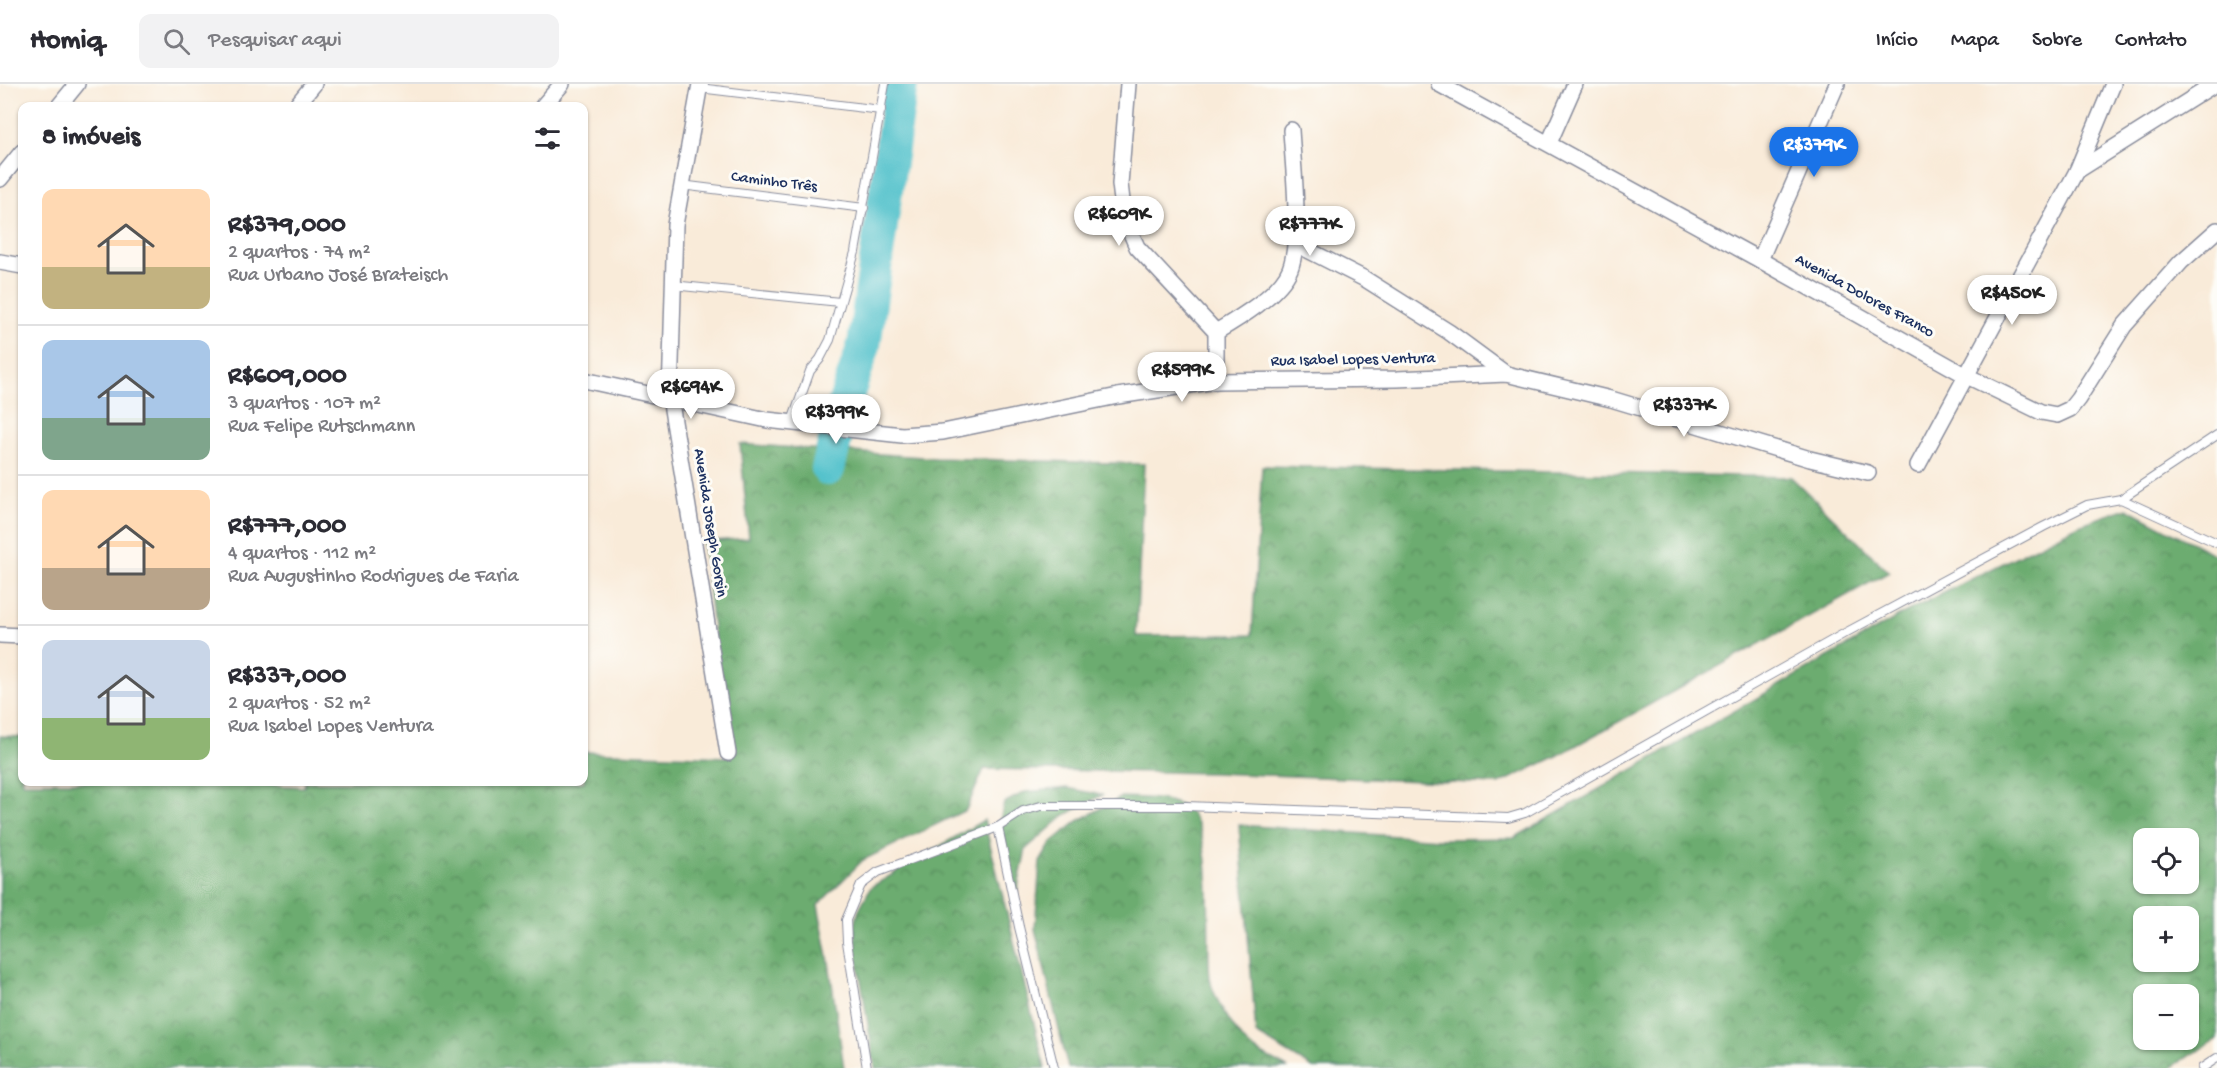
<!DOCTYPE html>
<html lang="pt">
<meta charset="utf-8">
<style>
body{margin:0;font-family:"Gochi Hand",sans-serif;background:#f2f2f3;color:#2b2b33;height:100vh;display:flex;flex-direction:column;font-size:22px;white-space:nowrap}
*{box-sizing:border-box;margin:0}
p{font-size:20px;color:#7c7c81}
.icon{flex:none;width:33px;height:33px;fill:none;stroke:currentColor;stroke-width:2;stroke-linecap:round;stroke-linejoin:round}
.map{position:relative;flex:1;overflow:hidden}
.details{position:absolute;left:18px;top:18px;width:570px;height:684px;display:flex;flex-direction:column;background:#fff;border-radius:12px;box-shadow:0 2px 4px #0004}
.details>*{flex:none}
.buttons{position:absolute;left:2133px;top:744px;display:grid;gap:12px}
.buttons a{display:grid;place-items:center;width:66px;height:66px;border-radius:12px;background:#fff;box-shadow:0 2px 4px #0004;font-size:30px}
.price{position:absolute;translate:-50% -51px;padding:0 14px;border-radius:21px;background:#fff;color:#222;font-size:20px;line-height:39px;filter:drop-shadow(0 2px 3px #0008)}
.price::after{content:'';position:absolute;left:50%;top:36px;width:18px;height:14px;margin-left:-9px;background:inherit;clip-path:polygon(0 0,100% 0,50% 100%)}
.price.selected{background:#1a73e8;color:#fff}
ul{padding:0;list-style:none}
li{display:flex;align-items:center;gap:18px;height:150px;padding:0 24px}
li+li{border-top:2px solid #e1e1e2}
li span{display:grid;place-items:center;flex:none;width:168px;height:120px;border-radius:12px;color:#555}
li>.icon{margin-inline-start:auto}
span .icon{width:72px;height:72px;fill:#fffc;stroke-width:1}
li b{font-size:26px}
h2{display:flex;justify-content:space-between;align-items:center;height:72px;padding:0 24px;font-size:26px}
header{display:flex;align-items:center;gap:36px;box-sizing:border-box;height:84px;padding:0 30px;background:#fff;border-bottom:2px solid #e1e1e2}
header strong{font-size:28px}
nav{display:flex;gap:33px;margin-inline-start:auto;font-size:21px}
.search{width:420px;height:54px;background:#f2f2f3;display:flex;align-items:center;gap:15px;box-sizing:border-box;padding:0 21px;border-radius:12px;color:#7c7c81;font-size:22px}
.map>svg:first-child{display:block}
.forest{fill:url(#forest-crowns);stroke:#446e66;stroke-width:1.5;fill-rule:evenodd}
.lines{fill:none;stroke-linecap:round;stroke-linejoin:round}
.river{stroke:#55c2cc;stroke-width:34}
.lane-casing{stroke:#8a8d9c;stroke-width:10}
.street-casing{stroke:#8a8d9c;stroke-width:18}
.lane{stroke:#fff;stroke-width:8}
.street{stroke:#fff;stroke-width:15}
.labels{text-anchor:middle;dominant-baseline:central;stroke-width:6;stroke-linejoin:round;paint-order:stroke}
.street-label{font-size:16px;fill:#1b2f5e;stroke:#fdfcf7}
</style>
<header>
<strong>Homiq</strong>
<div class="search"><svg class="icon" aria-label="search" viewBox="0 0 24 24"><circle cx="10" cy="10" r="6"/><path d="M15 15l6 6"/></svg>Pesquisar aqui</div>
<nav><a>Início</a><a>Mapa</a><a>Sobre</a><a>Contato</a></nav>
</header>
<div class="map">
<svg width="2217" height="984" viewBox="0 0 2217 984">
<defs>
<pattern id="forest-crowns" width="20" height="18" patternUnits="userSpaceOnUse" patternTransform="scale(1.5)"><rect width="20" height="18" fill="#6cac6f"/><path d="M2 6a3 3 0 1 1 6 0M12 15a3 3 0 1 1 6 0" fill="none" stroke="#588c5e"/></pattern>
</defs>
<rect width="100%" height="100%" fill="#fdfcf7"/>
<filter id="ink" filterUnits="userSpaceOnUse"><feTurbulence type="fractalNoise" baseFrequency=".0167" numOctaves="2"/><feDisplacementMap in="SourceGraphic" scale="12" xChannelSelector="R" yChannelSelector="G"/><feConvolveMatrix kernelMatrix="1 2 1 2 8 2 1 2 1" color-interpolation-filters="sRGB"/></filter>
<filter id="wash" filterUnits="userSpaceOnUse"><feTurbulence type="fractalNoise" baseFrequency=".008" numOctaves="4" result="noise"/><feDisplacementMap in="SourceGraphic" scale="24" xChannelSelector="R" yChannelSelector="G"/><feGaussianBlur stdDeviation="1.35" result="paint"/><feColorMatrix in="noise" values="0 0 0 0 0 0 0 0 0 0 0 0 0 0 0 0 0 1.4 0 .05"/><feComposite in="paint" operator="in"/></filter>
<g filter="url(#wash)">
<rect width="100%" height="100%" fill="#f9ebd9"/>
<g class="forest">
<polygon points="740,360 936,374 1144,380 1136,552 1252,551 1262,382 1791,393 1889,488 1557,672 1499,700 1214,689 984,685 966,726 863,776 818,821 829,878 844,984 0,984 0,652 22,653 22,698 239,698 239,699 304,703 305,698 584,698 584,668 728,673 703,458 749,454"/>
<path d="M2127,424L2217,472V955L2170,984H1313L1256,950L1239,741L1440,755L1514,754L1906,528L2079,441ZM2188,754V800H2144V754ZM2144,832H2188V878H2144ZM2144,910H2188V956H2144Z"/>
<polygon points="1067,704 1102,711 1065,731 1026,765 1016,812 999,741 1004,719 1025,708"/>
<path d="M1122,713C1142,714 1166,713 1184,723C1218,743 1205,857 1210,894C1212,912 1233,944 1245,958C1253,968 1276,977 1287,984H1068L1035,845L1040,778L1052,758L1078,737Z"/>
<polygon points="984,736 1045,984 875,984 856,866 855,841 859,825 871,803"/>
</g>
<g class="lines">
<polyline class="river" points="828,385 843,324 864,261 901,0"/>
</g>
</g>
<g filter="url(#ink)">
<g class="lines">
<g class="lane-casing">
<g id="lane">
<polyline points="699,4 881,26"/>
<polyline points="681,101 864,124"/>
<polyline points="672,201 840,218"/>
<polyline points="791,340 810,287 820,275 830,256 855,168 885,0"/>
<polyline points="2121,415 2217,459"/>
<polyline points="998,743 1019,843 1054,984"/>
<polyline points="867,984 847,858 846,836 861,801 878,788 998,743 1023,727 1041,722 1186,722 1508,734 1525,729 1845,549 2043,443 2087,421 2121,415 2217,351"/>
<polyline points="2202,984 2217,974"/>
</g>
</g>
<g class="street-casing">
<g id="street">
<polyline points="700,0 675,141 670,313 728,669"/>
<polyline points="1128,0 1120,100 1124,133 1137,163 1216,248 1216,297"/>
<polyline points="1439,0 1760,176 1967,292 2041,328 2057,331 2070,325 2078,315 2124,242 2181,178 2217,146"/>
<polyline points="59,22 77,0"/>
<polyline points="296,22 314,0"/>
<polyline points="543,22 562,0"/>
<polyline points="1549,59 1575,0"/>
<polyline points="2077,87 2215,0"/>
<polyline points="0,95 22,68"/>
<polyline points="1296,160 1365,195 1449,248 1506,290"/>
<polyline points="1760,176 1837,0"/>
<polyline points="0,178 22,182"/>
<path d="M1216,248C1238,235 1280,210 1290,185C1302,155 1293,81 1291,46"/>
<polyline points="584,296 767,336 902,351 943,348 1118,312 1216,297 1397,295 1506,290 1611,315 1810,375 1868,389"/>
<polyline points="1918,381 2077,87 2113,0"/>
<polyline points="0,551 22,552"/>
</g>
</g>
<use href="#lane" class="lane"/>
<use href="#street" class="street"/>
</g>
</g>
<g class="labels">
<g class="street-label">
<text transform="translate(774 99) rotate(7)">Caminho Três</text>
<text transform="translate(1864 213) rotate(29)">Avenida Dolores Franco</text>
<text transform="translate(1353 277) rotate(-1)">Rua Isabel Lopes Ventura</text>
<text transform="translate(709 439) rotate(81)">Avenida Joseph Gorsin</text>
</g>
</g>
</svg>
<div class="buttons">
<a><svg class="icon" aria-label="locate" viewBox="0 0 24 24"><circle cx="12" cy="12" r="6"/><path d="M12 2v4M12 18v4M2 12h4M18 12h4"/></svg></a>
<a>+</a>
<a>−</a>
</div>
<b class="price selected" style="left:1814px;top:94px">R$379K</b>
<b class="price" style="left:1119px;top:163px">R$609K</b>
<b class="price" style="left:1310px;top:173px">R$777K</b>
<b class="price" style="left:2012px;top:242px">R$450K</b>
<b class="price" style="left:1182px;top:319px">R$599K</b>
<b class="price" style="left:691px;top:336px">R$694K</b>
<b class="price" style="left:1684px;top:354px">R$337K</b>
<b class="price" style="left:836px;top:361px">R$399K</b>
<section class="details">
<h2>8 imóveis<svg class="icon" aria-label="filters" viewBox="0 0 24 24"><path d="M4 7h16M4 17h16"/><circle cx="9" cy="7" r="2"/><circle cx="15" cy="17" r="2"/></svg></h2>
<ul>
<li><span style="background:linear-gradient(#ffd9b3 65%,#c2b280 0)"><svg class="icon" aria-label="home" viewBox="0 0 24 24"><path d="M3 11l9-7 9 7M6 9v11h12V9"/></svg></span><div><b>R$379,000</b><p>2 quartos · 74 m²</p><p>Rua Urbano José Brateisch</p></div></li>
<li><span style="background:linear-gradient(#a9c7e8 65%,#7fa58c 0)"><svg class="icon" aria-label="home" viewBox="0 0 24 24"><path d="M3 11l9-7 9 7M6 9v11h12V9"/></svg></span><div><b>R$609,000</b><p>3 quartos · 107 m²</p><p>Rua Felipe Rutschmann</p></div></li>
<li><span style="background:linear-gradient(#ffd9b3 65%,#b9a48a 0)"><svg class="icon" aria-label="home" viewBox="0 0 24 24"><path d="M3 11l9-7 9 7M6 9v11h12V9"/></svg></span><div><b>R$777,000</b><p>4 quartos · 112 m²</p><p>Rua Augustinho Rodrigues de Faria</p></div></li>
<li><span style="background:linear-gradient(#c9d6e8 65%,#8fb573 0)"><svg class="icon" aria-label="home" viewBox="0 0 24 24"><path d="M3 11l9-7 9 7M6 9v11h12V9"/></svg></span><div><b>R$337,000</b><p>2 quartos · 52 m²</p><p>Rua Isabel Lopes Ventura</p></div></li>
</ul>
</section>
</div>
